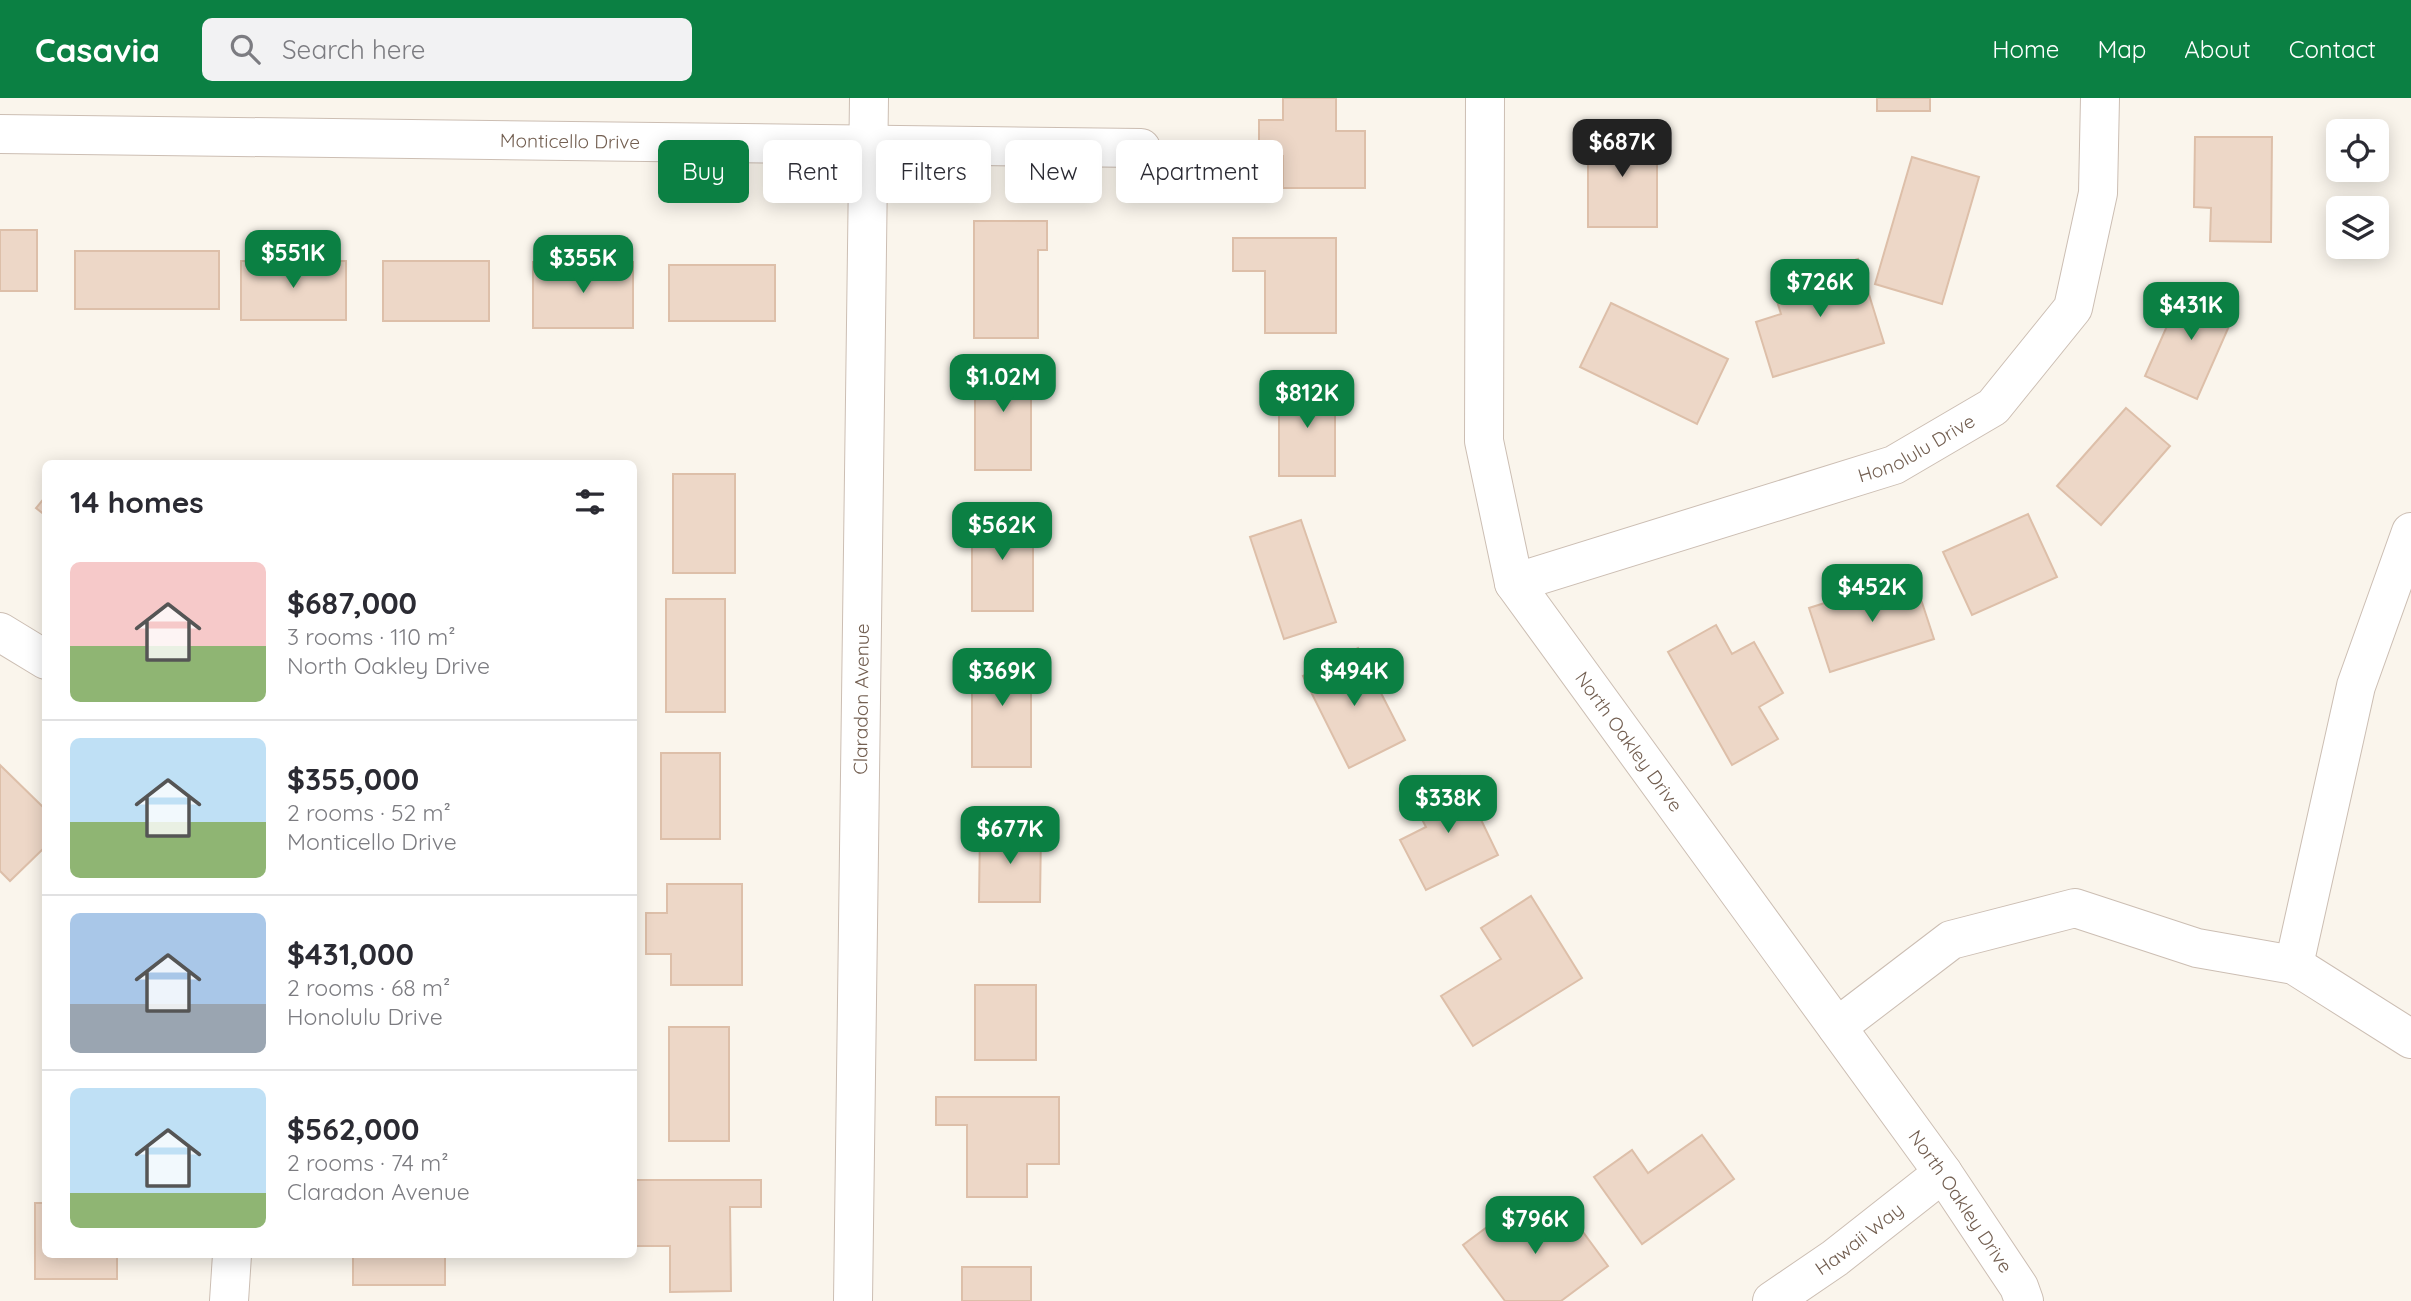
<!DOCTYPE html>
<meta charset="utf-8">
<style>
body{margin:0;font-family:Quicksand,sans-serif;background:#f2f2f3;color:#2b2b33;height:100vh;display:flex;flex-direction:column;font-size:26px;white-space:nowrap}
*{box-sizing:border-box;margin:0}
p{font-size:23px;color:#7c7c81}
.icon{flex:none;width:38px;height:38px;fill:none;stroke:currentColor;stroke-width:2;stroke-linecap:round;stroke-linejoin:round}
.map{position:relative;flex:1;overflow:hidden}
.drawer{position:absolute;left:42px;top:362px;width:595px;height:798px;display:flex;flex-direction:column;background:#fff;border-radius:10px;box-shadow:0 4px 18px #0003}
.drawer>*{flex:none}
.banner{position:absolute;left:658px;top:42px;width:665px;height:63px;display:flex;gap:14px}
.fabs{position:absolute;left:2326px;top:21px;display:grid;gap:14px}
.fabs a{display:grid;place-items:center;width:63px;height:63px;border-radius:10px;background:#fff;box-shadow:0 4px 18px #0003;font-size:35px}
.price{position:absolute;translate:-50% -60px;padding:0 16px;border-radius:14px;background:#0b8043;color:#fff;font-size:23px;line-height:46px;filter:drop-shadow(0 2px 4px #0008)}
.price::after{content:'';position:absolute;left:50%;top:42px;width:21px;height:16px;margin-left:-10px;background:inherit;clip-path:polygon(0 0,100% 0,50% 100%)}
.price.active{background:#222;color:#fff}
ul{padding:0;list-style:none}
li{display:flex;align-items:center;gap:21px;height:175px;padding:0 28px}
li+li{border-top:2px solid #e1e1e2}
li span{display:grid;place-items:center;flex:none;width:196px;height:140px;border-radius:10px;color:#555}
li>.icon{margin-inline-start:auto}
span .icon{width:84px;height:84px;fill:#fffc;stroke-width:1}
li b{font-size:30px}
h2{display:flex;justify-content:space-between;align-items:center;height:84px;padding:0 28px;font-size:30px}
.chip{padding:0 24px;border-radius:10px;background:#fff;box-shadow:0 4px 18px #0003;font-size:24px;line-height:63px}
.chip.active{background:#0b8043;color:#fff}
header{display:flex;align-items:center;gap:42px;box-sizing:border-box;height:98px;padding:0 35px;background:#0b8043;color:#fff}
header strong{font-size:33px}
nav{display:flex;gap:38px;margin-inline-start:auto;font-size:24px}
.search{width:490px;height:63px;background:#f2f2f3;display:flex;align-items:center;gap:18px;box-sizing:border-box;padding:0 24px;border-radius:10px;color:#7c7c81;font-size:26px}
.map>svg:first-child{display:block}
.building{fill:#edd7c7;stroke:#ddbfa9;stroke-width:2}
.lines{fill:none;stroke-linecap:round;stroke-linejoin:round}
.street-casing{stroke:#ccbeb3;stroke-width:40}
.street{stroke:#fff;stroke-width:38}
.labels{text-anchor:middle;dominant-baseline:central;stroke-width:5;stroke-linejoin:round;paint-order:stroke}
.street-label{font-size:19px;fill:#735f51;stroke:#fdf9f2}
</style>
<header>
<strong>Casavia</strong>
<div class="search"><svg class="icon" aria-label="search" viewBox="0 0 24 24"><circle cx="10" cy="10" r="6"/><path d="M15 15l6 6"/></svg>Search here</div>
<nav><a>Home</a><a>Map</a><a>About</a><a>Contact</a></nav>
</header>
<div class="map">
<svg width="2411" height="1203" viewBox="0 0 2411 1203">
<rect width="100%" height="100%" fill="#faf5ec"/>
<g class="building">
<polygon points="1283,0 1336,0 1336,33 1365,33 1365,90 1283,90 1283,58 1259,58 1259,22 1283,22"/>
<rect x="1877" y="0" width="53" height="13"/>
<rect x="1588" y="33" width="69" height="96"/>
<polygon points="2195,39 2272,39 2271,144 2210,143 2211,110 2194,109"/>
<polygon points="1912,59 1979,79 1942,206 1875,186"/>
<polygon points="974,123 1047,123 1047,152 1038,152 1038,240 974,240"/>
<rect x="0" y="132" width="37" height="61"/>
<polygon points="1233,140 1336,140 1336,235 1265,235 1265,173 1233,173"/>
<rect x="75" y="153" width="144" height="58"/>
<polygon points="1858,161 1884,245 1773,279 1756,224 1781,216 1772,187"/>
<rect x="241" y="163" width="105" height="59"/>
<rect x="383" y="163" width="106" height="60"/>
<rect x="533" y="164" width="100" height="66"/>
<rect x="669" y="167" width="106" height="56"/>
<polygon points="2185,187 2237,210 2197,301 2145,278"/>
<polygon points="1611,205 1728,261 1697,326 1580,269"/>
<rect x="975" y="261" width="56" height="111"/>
<rect x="1279" y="286" width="56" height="92"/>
<polygon points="2126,310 2170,348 2101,427 2057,388"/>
<rect x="673" y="376" width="62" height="99"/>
<polygon points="46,398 46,418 36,410"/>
<rect x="972" y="414" width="61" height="99"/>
<polygon points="2028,416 2057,479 1972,517 1943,454"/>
<polygon points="1301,422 1336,524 1284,541 1250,439"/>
<polygon points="1913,477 1934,541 1830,574 1809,510"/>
<rect x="666" y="501" width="59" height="113"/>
<polygon points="1716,527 1732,556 1754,544 1783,595 1759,609 1778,641 1732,667 1668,554"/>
<polygon points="1358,550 1405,642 1349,670 1303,578"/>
<rect x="972" y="552" width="59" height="117"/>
<rect x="661" y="655" width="59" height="86"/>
<polygon points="0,667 46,712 46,748 10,783 0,773"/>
<polygon points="1460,678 1498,757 1426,792 1400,742 1426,729 1412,702"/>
<polygon points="980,731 1041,732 1040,804 979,804"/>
<polygon points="667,786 742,786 742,887 671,887 671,856 646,856 646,815 667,815"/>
<polygon points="1531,798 1582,880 1473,948 1441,898 1501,861 1481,830"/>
<rect x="975" y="887" width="61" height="75"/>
<rect x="669" y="929" width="60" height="114"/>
<polygon points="936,999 1059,999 1059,1066 1027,1066 1027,1099 967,1099 967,1027 936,1027"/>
<polygon points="1702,1037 1734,1081 1642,1146 1594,1079 1632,1052 1648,1075"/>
<polygon points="634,1082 761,1082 761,1109 730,1109 731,1193 670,1194 670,1148 634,1148"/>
<polygon points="1522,1103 1541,1129 1566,1111 1608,1168 1561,1203 1505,1203 1463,1147"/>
<polygon points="35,1105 46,1105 46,1157 117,1157 117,1181 35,1181"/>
<rect x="353" y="1157" width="92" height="30"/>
<rect x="962" y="1169" width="69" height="34"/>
</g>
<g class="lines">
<g class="street-casing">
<g id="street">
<path id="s1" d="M1485,0L1484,343L1514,485L1943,1075L2019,1189L2024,1203"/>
<path id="s2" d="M0,36L1141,50"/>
<path id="s3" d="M1514,485L1894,367L1993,309L2073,210L2098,95L2100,0"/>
<polyline points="0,534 46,562"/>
<polyline points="2294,867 2356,588 2411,434"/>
<polyline points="1837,929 1951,842 2075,810 2197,850 2294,867 2411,941"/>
<polyline points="229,1203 232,1157"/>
<path id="s4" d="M853,1203L869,0"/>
<path id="s5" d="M1772,1203L1835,1160L1943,1075"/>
</g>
</g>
<use href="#street" class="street"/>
</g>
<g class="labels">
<g class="street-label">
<text stroke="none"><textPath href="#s2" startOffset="570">Monticello Drive</textPath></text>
<text stroke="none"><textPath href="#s3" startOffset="425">Honolulu Drive</textPath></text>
<text stroke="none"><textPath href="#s4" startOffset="602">Claradon Avenue</textPath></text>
<text stroke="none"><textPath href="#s1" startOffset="684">North Oakley Drive</textPath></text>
<text stroke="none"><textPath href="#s1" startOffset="1251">North Oakley Drive</textPath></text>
<text stroke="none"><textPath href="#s5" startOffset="107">Hawaii Way</textPath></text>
</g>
</g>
</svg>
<div class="fabs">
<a><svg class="icon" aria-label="locate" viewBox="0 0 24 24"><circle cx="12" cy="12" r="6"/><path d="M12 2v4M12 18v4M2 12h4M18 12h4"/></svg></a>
<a><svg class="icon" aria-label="layers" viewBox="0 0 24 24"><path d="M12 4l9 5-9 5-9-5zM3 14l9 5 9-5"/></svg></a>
</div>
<b class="price active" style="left:1622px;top:81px">$687K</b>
<b class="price" style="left:293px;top:192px">$551K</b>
<b class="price" style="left:583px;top:197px">$355K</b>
<b class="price" style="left:1820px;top:221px">$726K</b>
<b class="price" style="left:2191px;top:244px">$431K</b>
<b class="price" style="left:1003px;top:316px">$1.02M</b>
<b class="price" style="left:1307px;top:332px">$812K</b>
<b class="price" style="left:1002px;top:464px">$562K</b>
<b class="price" style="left:1872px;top:526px">$452K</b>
<b class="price" style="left:1002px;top:610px">$369K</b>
<b class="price" style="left:1354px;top:610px">$494K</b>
<b class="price" style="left:1448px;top:737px">$338K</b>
<b class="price" style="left:1010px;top:768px">$677K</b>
<b class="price" style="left:1535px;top:1158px">$796K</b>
<div class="banner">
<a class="chip active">Buy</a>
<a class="chip">Rent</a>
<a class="chip">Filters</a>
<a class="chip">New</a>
<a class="chip">Apartment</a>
</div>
<section class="drawer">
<h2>14 homes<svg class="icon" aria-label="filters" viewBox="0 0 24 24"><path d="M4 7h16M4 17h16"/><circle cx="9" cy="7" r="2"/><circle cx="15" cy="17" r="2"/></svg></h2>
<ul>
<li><span style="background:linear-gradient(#f6c9c9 60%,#8fb573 0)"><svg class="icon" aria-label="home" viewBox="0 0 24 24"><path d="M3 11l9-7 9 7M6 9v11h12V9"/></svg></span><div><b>$687,000</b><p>3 rooms · 110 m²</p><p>North Oakley Drive</p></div></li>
<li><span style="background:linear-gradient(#bfe0f5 60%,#8fb573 0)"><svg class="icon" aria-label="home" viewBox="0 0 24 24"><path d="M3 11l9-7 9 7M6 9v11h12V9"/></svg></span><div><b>$355,000</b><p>2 rooms · 52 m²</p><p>Monticello Drive</p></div></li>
<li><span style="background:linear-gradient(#a9c7e8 65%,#9aa5b1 0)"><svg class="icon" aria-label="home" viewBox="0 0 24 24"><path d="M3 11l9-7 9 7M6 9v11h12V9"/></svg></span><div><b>$431,000</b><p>2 rooms · 68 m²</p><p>Honolulu Drive</p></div></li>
<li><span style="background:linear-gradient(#bfe0f5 75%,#8fb573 0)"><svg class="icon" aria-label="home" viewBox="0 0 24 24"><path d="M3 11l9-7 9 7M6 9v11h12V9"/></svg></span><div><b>$562,000</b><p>2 rooms · 74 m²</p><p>Claradon Avenue</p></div></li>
</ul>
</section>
</div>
